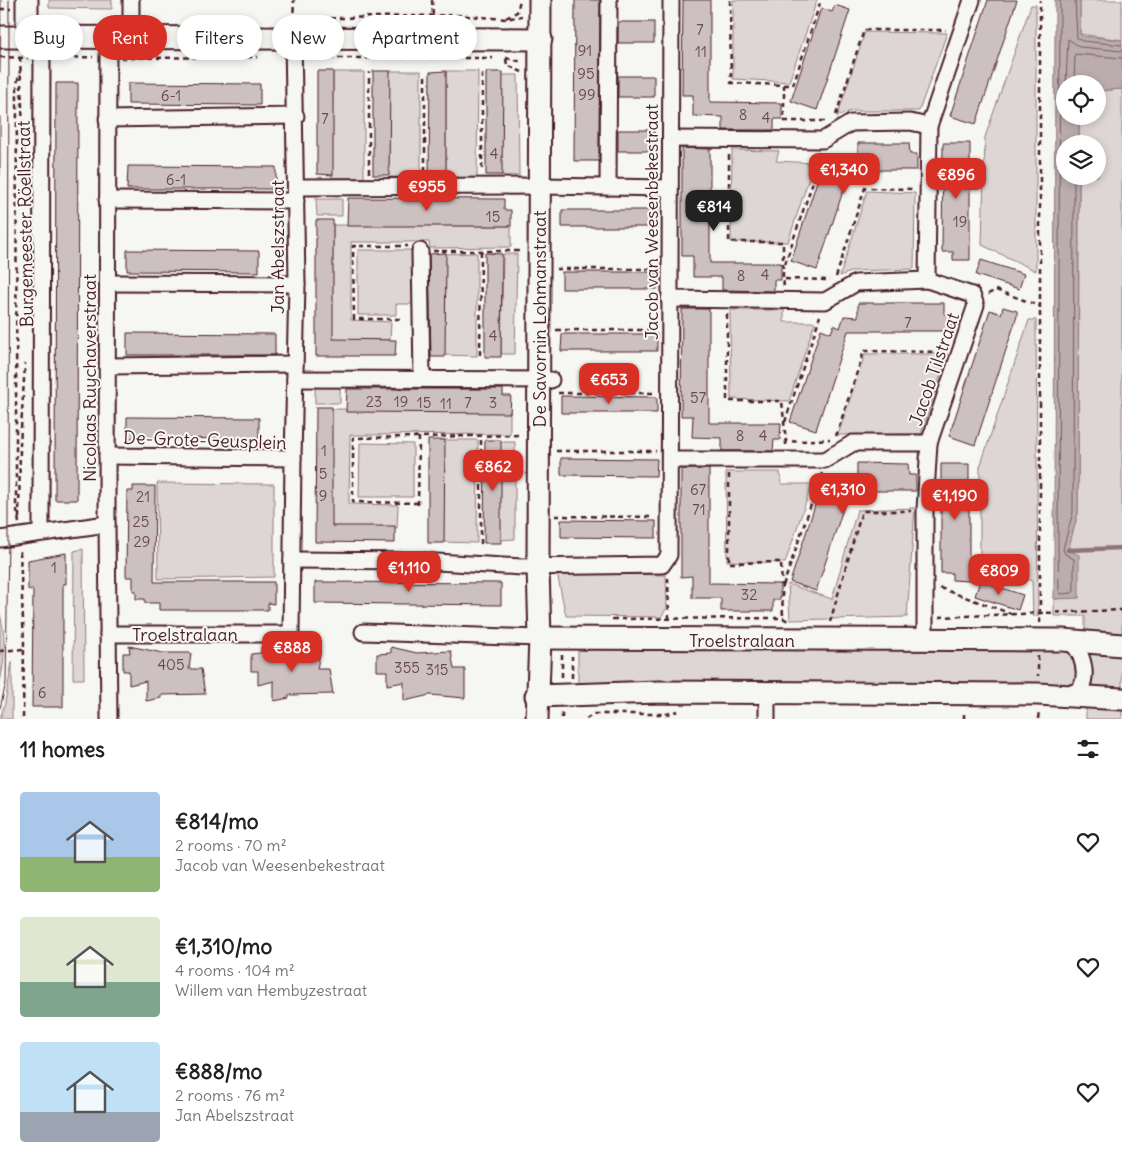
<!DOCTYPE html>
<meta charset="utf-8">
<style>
body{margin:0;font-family:Delius,sans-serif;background:#f6f6f6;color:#202124;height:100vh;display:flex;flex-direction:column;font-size:19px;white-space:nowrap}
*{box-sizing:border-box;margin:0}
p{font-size:16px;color:#757577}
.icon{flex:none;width:28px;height:28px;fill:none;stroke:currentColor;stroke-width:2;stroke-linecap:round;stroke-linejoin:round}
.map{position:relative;height:719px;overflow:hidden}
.details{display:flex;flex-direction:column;background:#fff;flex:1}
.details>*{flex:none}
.banner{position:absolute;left:15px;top:15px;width:500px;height:45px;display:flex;gap:10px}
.tools{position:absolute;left:1056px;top:75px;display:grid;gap:10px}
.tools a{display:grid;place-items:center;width:50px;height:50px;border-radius:50%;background:#fff;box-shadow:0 2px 8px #0003;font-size:25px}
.price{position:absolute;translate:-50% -42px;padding:0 11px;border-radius:10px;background:#d93025;color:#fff;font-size:16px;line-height:32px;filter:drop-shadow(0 1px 2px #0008)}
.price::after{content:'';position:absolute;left:50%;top:30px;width:15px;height:11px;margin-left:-8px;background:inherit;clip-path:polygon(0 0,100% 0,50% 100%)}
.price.current{background:#222;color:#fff}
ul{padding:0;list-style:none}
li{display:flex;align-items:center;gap:15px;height:125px;padding:0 20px}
li span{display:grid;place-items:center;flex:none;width:140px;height:100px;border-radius:5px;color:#555}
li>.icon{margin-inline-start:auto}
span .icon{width:60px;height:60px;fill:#fffc;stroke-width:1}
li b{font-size:21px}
h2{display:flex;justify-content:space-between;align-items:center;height:60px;padding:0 20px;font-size:21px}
.chip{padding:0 18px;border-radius:22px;background:#fff;box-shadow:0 2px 8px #0003;font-size:18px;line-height:45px}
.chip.current{background:#d93025;color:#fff}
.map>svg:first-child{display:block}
.green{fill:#ddd6d5;stroke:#947a80}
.water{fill:#bbadae;stroke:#8e747a}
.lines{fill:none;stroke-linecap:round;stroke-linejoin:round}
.shore{stroke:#77585f;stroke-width:1}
.stream{stroke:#8e747a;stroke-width:4.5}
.building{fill:#ccc1c0;stroke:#4a1f2b}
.street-casing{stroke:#4a1f2b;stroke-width:19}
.secondary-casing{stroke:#4a1f2b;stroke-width:25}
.path{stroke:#4a1f2b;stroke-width:2.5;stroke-dasharray:5 4;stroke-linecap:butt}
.street{stroke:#f6f6f2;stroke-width:15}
.secondary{stroke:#f6f6f2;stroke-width:21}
.tram{stroke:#4a1f2b;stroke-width:1}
.labels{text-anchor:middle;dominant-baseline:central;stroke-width:4;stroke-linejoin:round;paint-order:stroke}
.number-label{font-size:15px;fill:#6a4850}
.street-label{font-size:18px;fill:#4a1f2b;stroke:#f6f6f2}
</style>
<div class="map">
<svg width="1122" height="719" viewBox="0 0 1122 719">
<rect width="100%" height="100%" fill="#f6f6f2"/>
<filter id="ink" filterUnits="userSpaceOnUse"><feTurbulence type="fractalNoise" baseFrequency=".02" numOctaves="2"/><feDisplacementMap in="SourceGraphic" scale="10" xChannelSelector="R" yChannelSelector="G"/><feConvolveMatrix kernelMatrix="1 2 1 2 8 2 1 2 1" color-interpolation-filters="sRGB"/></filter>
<g filter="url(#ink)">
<g class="green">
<polygon points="49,0 112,0 112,9 49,8"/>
<polygon points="733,0 817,0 789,82 733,79"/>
<polygon points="1080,0 1122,0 1122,40 1080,34"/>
<polygon points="1031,5 1036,5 1036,271 982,245 985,137"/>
<polygon points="865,32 947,33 919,111 851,111 837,117"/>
<rect x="389" y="71" width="32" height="106"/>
<polygon points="446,71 478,71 477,178 446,177"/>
<polygon points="333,72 364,72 364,178 332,178"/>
<polygon points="501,75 518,75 519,176 500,175"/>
<polygon points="1122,89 1122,719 1086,719 1086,691 578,688 578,643 1085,646 1085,616 1054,616 1054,597 1055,599 1079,597 1068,550 1078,513 1079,176 1098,176 1098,144 1079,144 1079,116 1098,116 1098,91"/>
<polygon points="732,150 779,151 776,161 814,163 788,242 731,242"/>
<polygon points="867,191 915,193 914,269 853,271 840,276"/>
<polygon points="316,199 342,199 342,216 317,216"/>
<polygon points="333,225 511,226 511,247 430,248 429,242 351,242 351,320 391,322 390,340 332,340"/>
<polygon points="358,250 414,250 414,304 396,304 396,315 358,315"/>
<polygon points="477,253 477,356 443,355 444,254"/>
<polygon points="503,254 517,254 515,354 501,354"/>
<polygon points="730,310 784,310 784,322 815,322 789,401 731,399"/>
<polygon points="1029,320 1036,320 1038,616 1033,616 1032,581 980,561 980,467"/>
<polygon points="865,354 948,354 921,434 838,435"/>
<rect x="315" y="386" width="25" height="17"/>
<polygon points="329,409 510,410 510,434 350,435 349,504 398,505 397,528 328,527"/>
<polygon points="442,440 478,440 477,543 442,542"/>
<polygon points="499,442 515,442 515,539 500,540"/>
<polygon points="360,443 413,444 413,497 359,497"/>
<polygon points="726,472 780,472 781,484 812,484 785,563 727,561"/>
<polygon points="157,483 274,484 274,577 158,579"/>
<polygon points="915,508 907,617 790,620 788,584 832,599 857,510"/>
<polygon points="83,549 84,679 73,679 74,551"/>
<polygon points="557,573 666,575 667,608 661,617 566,616"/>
<path d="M0,614C6,636 5,660 0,682Z"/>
<polygon points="12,662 12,719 0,719 5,703"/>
</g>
<polygon class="water" points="1055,0 1080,0 1080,34 1082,36 1122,40 1122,89 1098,91 1098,84 1065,84 1065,116 1079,116 1079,144 1065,144 1065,176 1079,176 1078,513 1068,550 1079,555 1079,598 1054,599"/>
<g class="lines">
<g class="shore">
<polyline points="1060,0 1058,549 1059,591 1061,594 1072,593 1074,591 1074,559 1065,554 1063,549 1073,512 1074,176"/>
<polyline points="1075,0 1077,38 1082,41 1122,45"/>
<polyline points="1066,84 1068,39 1080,47 1122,51"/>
<polyline points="1074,84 1075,54 1122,58"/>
</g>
<polyline class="stream" points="1068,550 1122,548"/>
</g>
<g class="building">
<polygon points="575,0 600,0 599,161 574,161"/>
<polygon points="683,0 710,0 710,102 782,103 782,119 774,119 774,130 723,130 723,117 693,116 693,95 682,95"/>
<polygon points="988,0 1017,0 976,124 950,116"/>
<polygon points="835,5 850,10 817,110 791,101 821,8 832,12"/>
<rect x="618" y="22" width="36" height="21"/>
<polygon points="317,71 333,71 333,175 317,174"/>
<polygon points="373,71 390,71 389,175 373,175"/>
<polygon points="446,71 446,175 429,175 430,72"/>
<polygon points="486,72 503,72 502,175 486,175"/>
<rect x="618" y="76" width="36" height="21"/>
<polygon points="56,83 78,83 77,500 55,500"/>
<polygon points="128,83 260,84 260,105 128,104"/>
<rect x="618" y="130" width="36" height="21"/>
<polygon points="858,143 909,143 910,154 917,154 917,170 850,170 817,270 791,261 821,169 832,172 834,165 841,167 844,156 858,156"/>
<polygon points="943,143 970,143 970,260 953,260 953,252 942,252"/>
<polygon points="682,148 710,149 710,263 781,263 781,280 774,280 774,291 722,290 722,277 693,277 693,256 682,256"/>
<polygon points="128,166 276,167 276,189 127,189"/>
<polygon points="348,198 504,199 504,210 511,210 511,226 347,226"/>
<polygon points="562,210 658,210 657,227 562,227"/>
<polygon points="316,220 333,220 333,339 396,340 395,356 316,356"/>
<polygon points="127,250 259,251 259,272 127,271"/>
<polygon points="446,253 445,357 431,357 429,254"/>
<polygon points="485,253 502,254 501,357 485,357"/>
<polygon points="981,260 1024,274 1019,289 976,275"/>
<rect x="562" y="272" width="95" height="17"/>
<polygon points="858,303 944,303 944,314 951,314 951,331 848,331 816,430 790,422 821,329 831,333 834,325 840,328 844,316 858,317"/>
<polygon points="1003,307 1017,311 1017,316 975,445 949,436 990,310 1001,314"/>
<polygon points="682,309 709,309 709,423 781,423 780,440 774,440 773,451 722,451 722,438 692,437 693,416 681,416"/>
<polygon points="127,333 275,334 275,355 127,355"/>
<polygon points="562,334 657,334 657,351 561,351"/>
<polygon points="347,389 503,389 503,396 511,396 510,413 346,412"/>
<polygon points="561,396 657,397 657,413 561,413"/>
<polygon points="316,407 332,407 332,526 395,526 395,543 315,542"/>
<polygon points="127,417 259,418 259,439 127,438"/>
<polygon points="428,440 445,440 444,543 428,543"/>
<polygon points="485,440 501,440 501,543 484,543"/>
<polygon points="561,458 657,459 656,476 561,475"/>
<polygon points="857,463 908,464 909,475 916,475 916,491 849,491 816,591 790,582 820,490 831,493 833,486 839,488 843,477 857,477"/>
<polygon points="941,464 969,464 969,581 952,580 952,573 941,573"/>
<polygon points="681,469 709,469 709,583 780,584 780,600 773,600 773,611 721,611 721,598 692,598 692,576 681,577"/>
<polygon points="133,486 155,486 154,582 274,582 274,604 268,603 268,610 159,610 159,603 145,603 145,599 136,599 136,591 133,591 133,577 126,577 127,491 133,491"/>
<polygon points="561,520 656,521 656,538 561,537"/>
<polygon points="66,553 66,584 63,584 63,707 32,707 33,590 28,590 28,560"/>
<polygon points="980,581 1023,595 1018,610 975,596"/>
<polygon points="315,582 501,583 501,605 315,603"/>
<polygon points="129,646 163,653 191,653 189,669 201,669 205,694 161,695 161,698 146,701 146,681 129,685 129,671 123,671 123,653 130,653"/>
<polygon points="261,647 276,650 276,653 320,653 317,669 329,669 333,694 289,695 289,698 274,701 274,681 258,685 258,671 251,671 251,654 261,653"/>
<polygon points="391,647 417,653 451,651 454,669 465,669 465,698 430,695 404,701 404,682 387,685 387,671 377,671 377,654 391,653"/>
</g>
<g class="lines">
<g class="street-casing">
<g id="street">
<polyline points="108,37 107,524 109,719"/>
<polyline points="131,37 131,0"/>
<polyline points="107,119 296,116"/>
<polyline points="671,139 823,140 851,123 910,122 929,126"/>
<polyline points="296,187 540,186 670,188"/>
<polyline points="608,187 609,0"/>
<polyline points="107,200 296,201"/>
<polyline points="420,251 422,379"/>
<polyline points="108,283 297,284"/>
<polyline points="669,299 825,301 856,283 927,280"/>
<polyline points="108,366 295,364"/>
<polyline points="295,379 551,380"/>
<polyline points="107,456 293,458 291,634 108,634"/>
<polyline points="293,458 297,284 293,37"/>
<polyline points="670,460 825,460 853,443 929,443"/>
<polyline points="41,532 42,38"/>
<polyline points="0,539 107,524"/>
<polyline points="292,560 420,561 522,567 662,565 669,555 671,0"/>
<polyline points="363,632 540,638"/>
<polyline points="925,640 925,510 929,443 976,305 972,295 927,280 929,126 972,0"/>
<polyline points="767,694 767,719"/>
<path d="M1065,695C1069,694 1074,693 1077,691C1091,682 1083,646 1067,641"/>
</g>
</g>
<g class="secondary-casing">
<g id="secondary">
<polyline points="0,37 541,39"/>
<polyline points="27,38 27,0"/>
<polyline points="540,638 1063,640 1122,645"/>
<polyline points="536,696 659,692 1038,694 1122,699"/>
<polyline points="537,719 540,638 538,567 540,0"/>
</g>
</g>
<g class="path">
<polyline points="432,0 433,16"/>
<polyline points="730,0 731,83 784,85 784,121"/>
<polyline points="0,9 11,9"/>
<polyline points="506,18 517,12 520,0"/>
<polyline points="303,19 455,15 506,19 522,16"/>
<polyline points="293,21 294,0"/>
<polyline points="0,57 28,58"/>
<polyline points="20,57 25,181"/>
<polyline points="56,58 93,57"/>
<polyline points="121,58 258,57"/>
<polyline points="311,58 493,58"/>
<polyline points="506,58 523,62"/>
<polyline points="506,59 507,65 522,72"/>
<polyline points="482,74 482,172"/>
<polyline points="784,85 793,85 821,0"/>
<polyline points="836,115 864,30 946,30"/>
<polyline points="784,121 825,121"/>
<polyline points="729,155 729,242 783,242 783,279"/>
<polyline points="425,171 425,73"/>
<polyline points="369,173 369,72"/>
<polyline points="433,251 523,251"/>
<polyline points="785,264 822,155"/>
<polyline points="556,269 655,269"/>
<polyline points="836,277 865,188 913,189"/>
<polyline points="784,286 783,279 830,280"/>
<polyline points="988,294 996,290 1040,306"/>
<polyline points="727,314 727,401 782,401 786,442"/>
<polyline points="400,319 354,319 353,246 408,246"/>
<polyline points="556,330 655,330"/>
<polyline points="480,355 481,251"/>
<polyline points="558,393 655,393"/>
<polyline points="785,422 820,316"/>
<polyline points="836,436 864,351 946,352"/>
<polyline points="786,445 786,442 830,439"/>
<polyline points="556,451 656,451"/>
<polyline points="729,474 729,563 781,562 783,618"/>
<polyline points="418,503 353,502 353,438 419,437"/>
<polyline points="418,505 419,437 522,435"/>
<polyline points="555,516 654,517"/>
<polyline points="19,518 20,445 25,363"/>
<polyline points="19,523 16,504 16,415 17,84 20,71"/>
<polyline points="481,544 481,436"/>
<polyline points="20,551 24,644 23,719"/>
<polyline points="668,578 669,618"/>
<polyline points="783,586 822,473"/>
<polyline points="940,588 1012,614"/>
<polyline points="939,617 1122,610"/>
<polyline points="612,619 783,618 788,621"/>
<polyline points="830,622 862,511 911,511"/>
<polyline points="1040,623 1040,0"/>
<polyline points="0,651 24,649"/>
<polyline points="1038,656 1038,676"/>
<polyline points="562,677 562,655"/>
<polyline points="572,678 572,656"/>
<polyline points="562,713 562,719"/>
<polyline points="586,719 594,714 667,714 678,711"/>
<polyline points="964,719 964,711"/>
<polyline points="1038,719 1039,711"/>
</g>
<use href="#street" class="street"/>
<use href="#secondary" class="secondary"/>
<g class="tram">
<polyline points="0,72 1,0"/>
<polyline points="0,175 0,117"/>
<polyline points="0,708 6,683 8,537 9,0"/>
</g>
</g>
</g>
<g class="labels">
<g class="number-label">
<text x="700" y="29">7</text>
<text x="585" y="50">91</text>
<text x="701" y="51">11</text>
<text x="586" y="73">95</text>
<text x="587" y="94">99</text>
<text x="171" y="95">6-1</text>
<text x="743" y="114">8</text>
<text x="766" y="117">4</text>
<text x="325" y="118">7</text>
<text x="494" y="153">4</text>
<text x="176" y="179">6-1</text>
<text x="493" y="216">15</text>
<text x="960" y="221">19</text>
<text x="765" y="274">4</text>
<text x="741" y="275">8</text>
<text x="908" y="322">7</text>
<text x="493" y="335">4</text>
<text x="698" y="397">57</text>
<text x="374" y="401">23</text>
<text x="401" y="401">19</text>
<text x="424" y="402">15</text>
<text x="468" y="402">7</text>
<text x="493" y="402">3</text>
<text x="446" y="403">11</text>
<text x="740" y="435">8</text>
<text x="763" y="435">4</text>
<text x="324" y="450">1</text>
<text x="323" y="473">5</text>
<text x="698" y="489">67</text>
<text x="323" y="495">9</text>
<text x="143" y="496">21</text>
<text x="699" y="509">71</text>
<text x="141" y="521">25</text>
<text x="142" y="541">29</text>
<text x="54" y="567">1</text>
<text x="749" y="594">32</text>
<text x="171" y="664">405</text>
<text x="407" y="667">355</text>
<text x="437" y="669">315</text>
<text x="42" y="692">6</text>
</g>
<g class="street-label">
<text transform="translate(651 222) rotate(-90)">Jacob van Weesenbekestraat</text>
<text transform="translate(25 224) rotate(-91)">Burgemeester Röellstraat</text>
<text transform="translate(277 247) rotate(-90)">Jan Abelszstraat</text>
<text transform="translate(539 319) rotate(-90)">De Savornin Lohmanstraat</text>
<text transform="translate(934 369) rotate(-71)">Jacob Tilstraat</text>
<text transform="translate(89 378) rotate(-90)">Nicolaas Ruychaverstraat</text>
<text transform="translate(205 440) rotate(2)">De-Grote-Geusplein</text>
<text x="185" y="634">Troelstralaan</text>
<text x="742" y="640">Troelstralaan</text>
</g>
</g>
</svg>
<div class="tools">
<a><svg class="icon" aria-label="locate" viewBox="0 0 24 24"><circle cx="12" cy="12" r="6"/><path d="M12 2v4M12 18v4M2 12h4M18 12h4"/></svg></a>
<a><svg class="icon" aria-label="layers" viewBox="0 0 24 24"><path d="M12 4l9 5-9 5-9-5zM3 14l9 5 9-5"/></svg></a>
</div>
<b class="price" style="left:844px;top:195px">€1,340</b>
<b class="price" style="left:956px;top:200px">€896</b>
<b class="price" style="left:427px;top:212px">€955</b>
<b class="price current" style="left:714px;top:232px">€814</b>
<b class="price" style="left:609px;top:405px">€653</b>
<b class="price" style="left:493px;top:492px">€862</b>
<b class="price" style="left:843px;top:515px">€1,310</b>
<b class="price" style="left:955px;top:521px">€1,190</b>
<b class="price" style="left:409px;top:593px">€1,110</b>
<b class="price" style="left:999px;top:596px">€809</b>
<b class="price" style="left:292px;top:673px">€888</b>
<div class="banner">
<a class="chip">Buy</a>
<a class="chip current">Rent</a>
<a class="chip">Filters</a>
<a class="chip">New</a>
<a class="chip">Apartment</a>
</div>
</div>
<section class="details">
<h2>11 homes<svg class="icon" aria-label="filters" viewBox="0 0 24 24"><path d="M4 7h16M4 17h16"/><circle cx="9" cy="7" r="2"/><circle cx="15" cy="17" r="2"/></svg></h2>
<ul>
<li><span style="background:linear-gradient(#a9c7e8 65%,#8fb573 0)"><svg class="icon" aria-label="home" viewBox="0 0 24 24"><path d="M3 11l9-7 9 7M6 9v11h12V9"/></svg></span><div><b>€814/mo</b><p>2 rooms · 70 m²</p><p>Jacob van Weesenbekestraat</p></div><svg class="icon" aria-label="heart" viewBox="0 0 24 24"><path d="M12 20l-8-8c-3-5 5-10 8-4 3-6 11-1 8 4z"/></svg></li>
<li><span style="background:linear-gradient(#dfe7d0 65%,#7fa58c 0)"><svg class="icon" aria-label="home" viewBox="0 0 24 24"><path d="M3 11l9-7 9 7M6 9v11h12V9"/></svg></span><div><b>€1,310/mo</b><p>4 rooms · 104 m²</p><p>Willem van Hembyzestraat</p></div><svg class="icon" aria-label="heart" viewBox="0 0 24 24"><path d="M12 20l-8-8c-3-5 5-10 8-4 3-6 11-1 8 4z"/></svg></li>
<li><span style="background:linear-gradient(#bfe0f5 70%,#9aa5b1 0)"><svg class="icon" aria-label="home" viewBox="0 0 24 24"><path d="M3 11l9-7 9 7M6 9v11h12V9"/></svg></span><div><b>€888/mo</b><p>2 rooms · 76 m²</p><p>Jan Abelszstraat</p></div><svg class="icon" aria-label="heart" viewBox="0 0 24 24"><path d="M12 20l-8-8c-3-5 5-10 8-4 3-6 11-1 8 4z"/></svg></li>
</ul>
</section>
